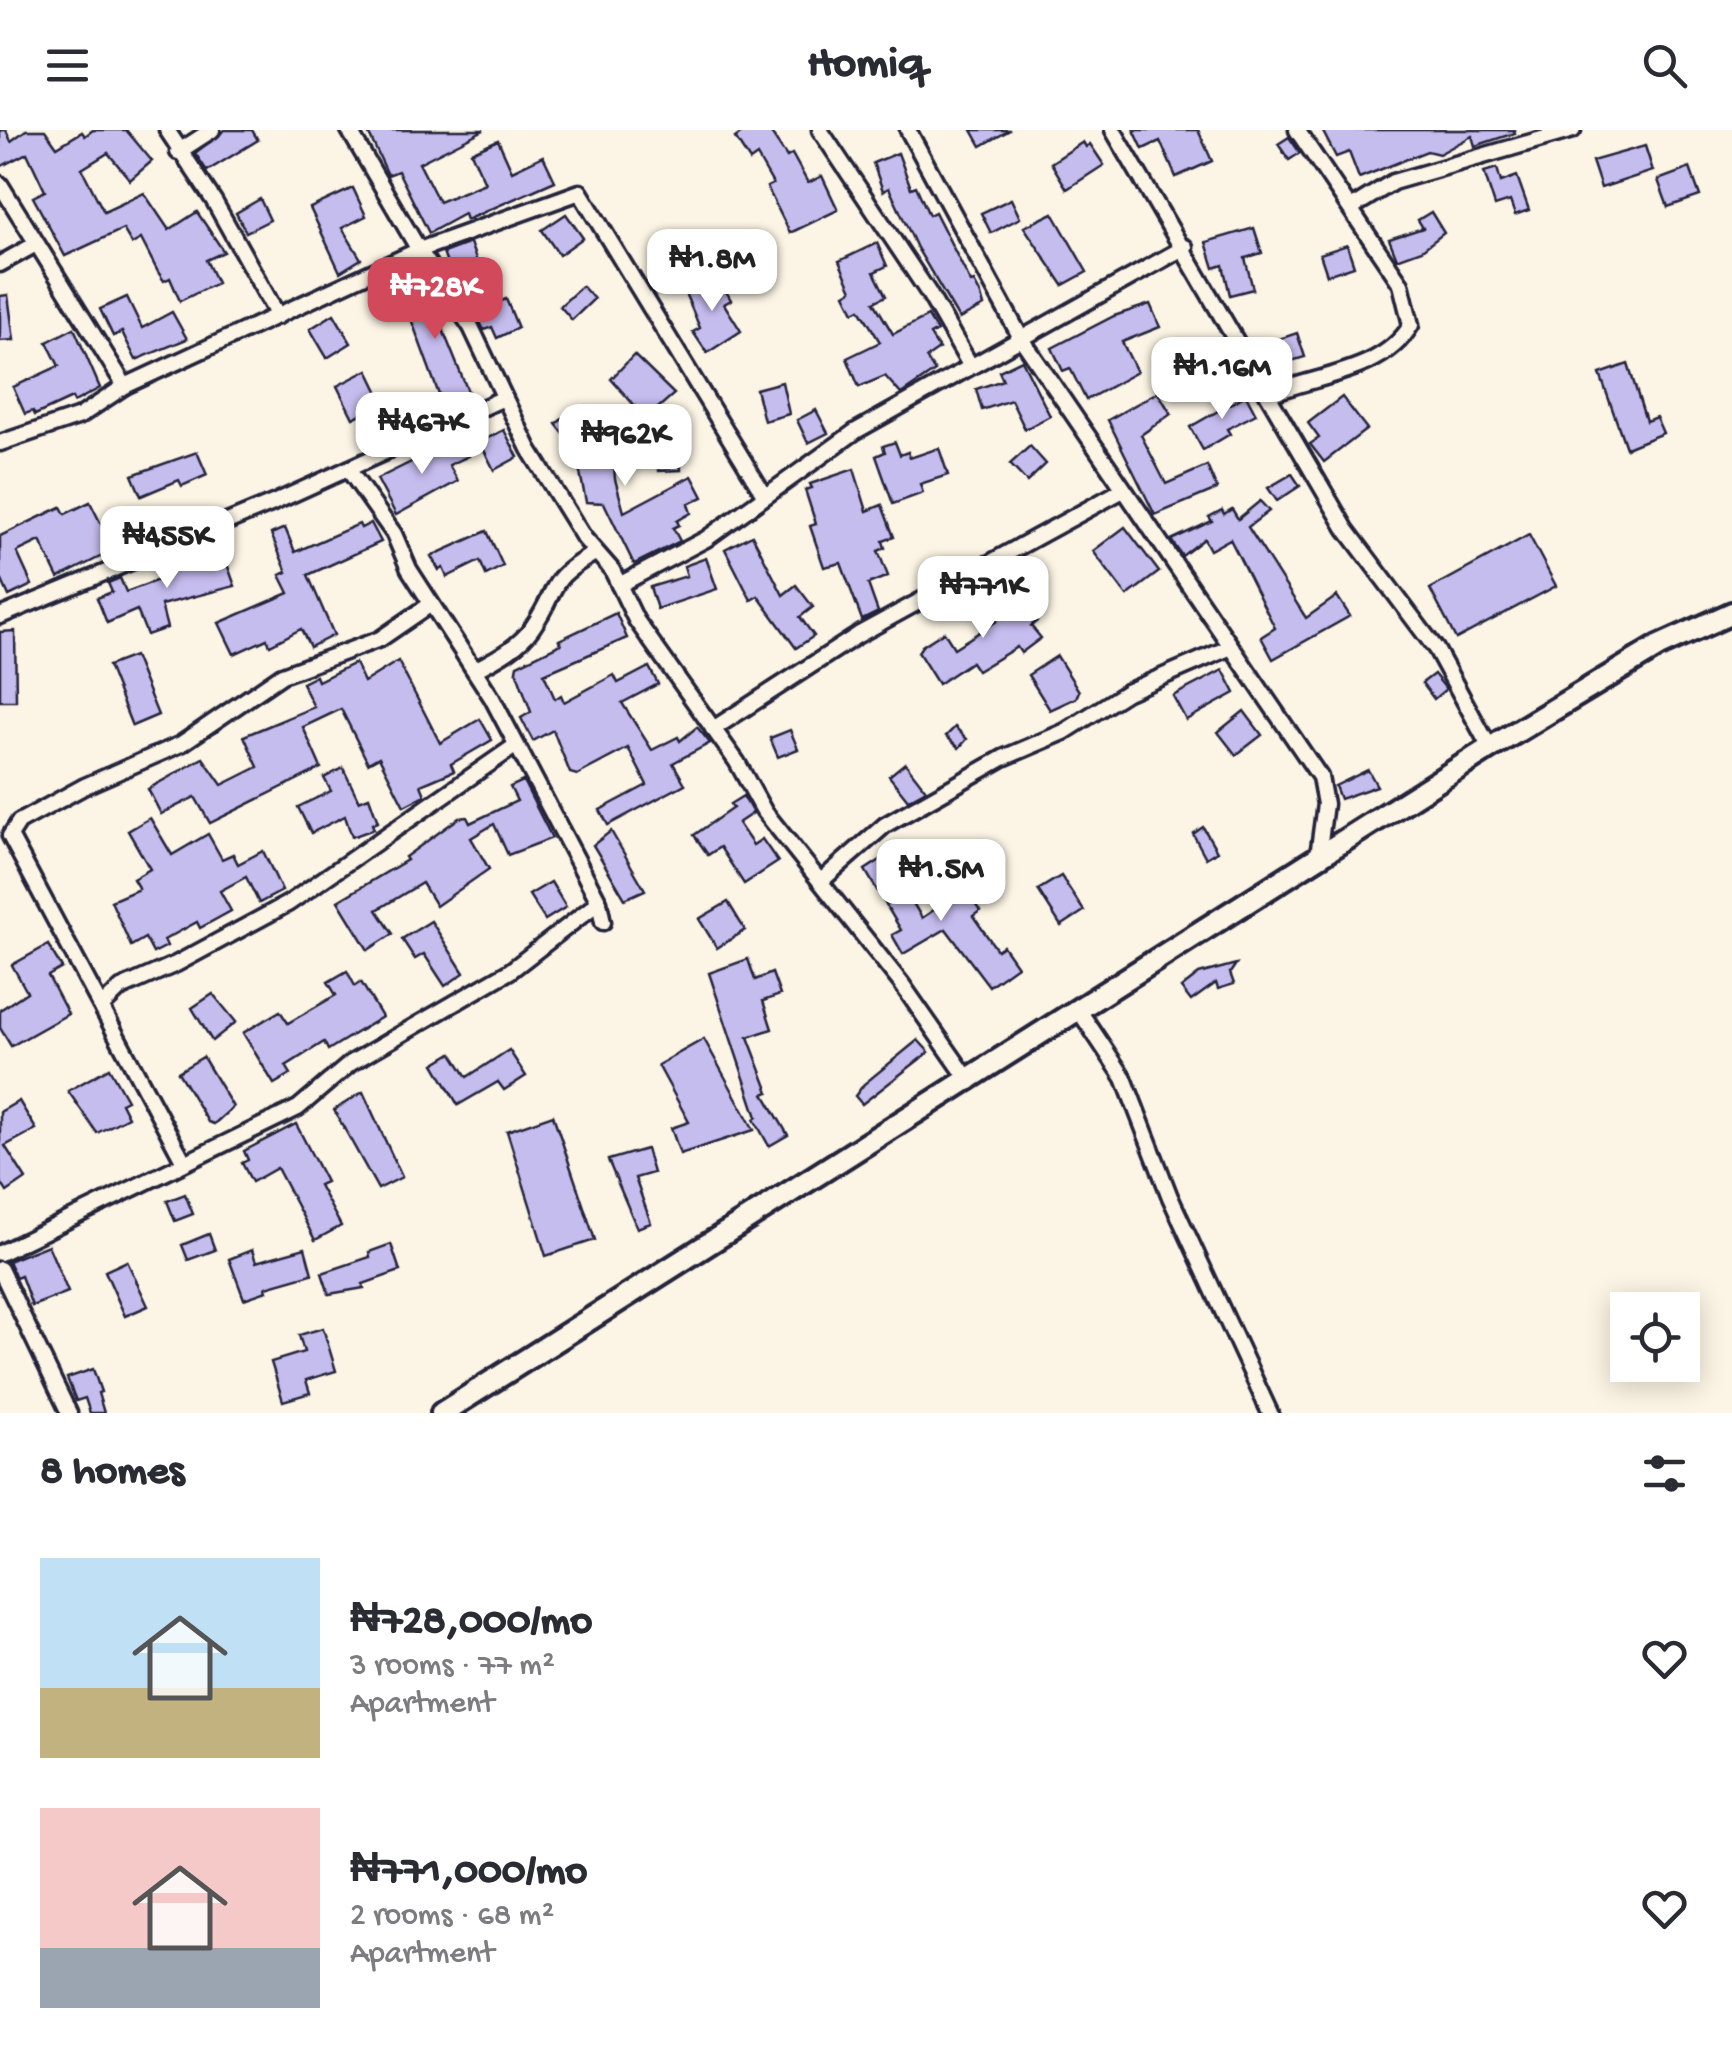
<!DOCTYPE html>
<meta charset="utf-8">
<style>
body{margin:0;font-family:"Gochi Hand",sans-serif;background:#f7f7f7;color:#2b2b33;height:100vh;display:flex;flex-direction:column;font-size:38px;white-space:nowrap}
*{box-sizing:border-box;margin:0}
p{font-size:32px;color:#7c7c81}
.icon{flex:none;width:55px;height:55px;fill:none;stroke:currentColor;stroke-width:2;stroke-linecap:round;stroke-linejoin:round}
.map{position:relative;height:1283px;overflow:hidden}
.drawer{display:flex;flex-direction:column;background:#fff;flex:1}
.drawer>*{flex:none}
.tools{position:absolute;left:1610px;top:1162px;display:grid;gap:20px}
.tools a{display:grid;place-items:center;width:90px;height:90px;border-radius:0px;background:#fff;box-shadow:0 5px 25px #0003;font-size:50px}
.price{position:absolute;translate:-50% -85px;padding:0 22px;border-radius:20px;background:#fff;color:#222;font-size:32px;line-height:65px;filter:drop-shadow(0 2px 5px #0008)}
.price::after{content:'';position:absolute;left:50%;top:60px;width:30px;height:22px;margin-left:-15px;background:inherit;clip-path:polygon(0 0,100% 0,50% 100%)}
.price.active{background:#d1495b;color:#fff}
ul{padding:0;list-style:none}
li{display:flex;align-items:center;gap:30px;height:250px;padding:0 40px}
li span{display:grid;place-items:center;flex:none;width:280px;height:200px;border-radius:0px;color:#555}
li>.icon{margin-inline-start:auto}
span .icon{width:120px;height:120px;fill:#fffc;stroke-width:1}
li b{font-size:42px}
h2{display:flex;justify-content:space-between;align-items:center;height:120px;padding:0 40px;font-size:42px}
header{display:flex;justify-content:space-between;align-items:center;height:130px;padding:0 40px;background:#fff;font-size:45px;font-weight:700}
.map>svg:first-child{display:block}
.building{fill:#c6bdef;stroke:#22223b;stroke-width:2.5}
.lines{fill:none;stroke-linecap:round;stroke-linejoin:round}
.street-casing{stroke:#22223b;stroke-width:21}
.secondary-casing{stroke:#22223b;stroke-width:28}
.street{stroke:#fcf5e5;stroke-width:14}
.secondary{stroke:#fcf5e5;stroke-width:20}
</style>
<header><svg class="icon" aria-label="menu" viewBox="0 0 24 24"><path d="M4 6h16M4 12h16M4 18h16"/></svg>Homiq<svg class="icon" aria-label="search" viewBox="0 0 24 24"><circle cx="10" cy="10" r="6"/><path d="M15 15l6 6"/></svg></header>
<div class="map">
<svg width="1732" height="1283" viewBox="0 0 1732 1283">
<rect width="100%" height="100%" fill="#fcf5e5"/>
<filter id="ink" filterUnits="userSpaceOnUse"><feTurbulence type="fractalNoise" baseFrequency=".01" numOctaves="2"/><feDisplacementMap in="SourceGraphic" scale="20" xChannelSelector="R" yChannelSelector="G"/><feConvolveMatrix kernelMatrix="1 2 1 2 8 2 1 2 1" color-interpolation-filters="sRGB"/></filter>
<g filter="url(#ink)">
<g class="building">
<polygon points="0,0 6,0 11,11 26,0 45,0 57,17 82,2 85,6 93,0 126,0 152,31 130,50 108,23 82,39 104,82 144,63 169,100 197,82 224,122 206,130 217,153 180,171 170,148 164,151 158,142 141,109 132,114 123,99 65,126 33,67 45,61 27,23 0,37"/>
<polygon points="225,0 252,0 258,10 207,41 195,23"/>
<polygon points="367,0 484,0 419,33 439,72 485,53 471,22 498,10 512,41 543,26 555,51 466,90 464,84 429,103 398,41 388,45"/>
<polygon points="746,0 769,0 787,27 792,24 808,53 822,46 838,80 790,103 767,57 773,54 757,26 750,31 735,8"/>
<polygon points="972,0 1010,0 981,16"/>
<polygon points="1134,0 1198,0 1212,31 1176,47 1160,11 1143,19"/>
<polygon points="1322,0 1514,0 1515,3 1475,16 1472,6 1439,24 1427,21 1359,48 1349,22 1336,27"/>
<polygon points="1289,7 1300,23 1289,30 1278,14"/>
<polygon points="1083,12 1086,17 1090,14 1104,35 1067,59 1051,33"/>
<polygon points="1645,16 1653,41 1601,58 1592,31"/>
<polygon points="898,23 911,58 916,56 929,85 935,82 971,153 974,152 981,165 984,176 959,189 917,118 889,58 883,61 873,33"/>
<polygon points="1497,38 1501,52 1517,46 1529,80 1515,85 1510,71 1495,76 1484,42"/>
<polygon points="1690,38 1700,66 1668,77 1658,50"/>
<polygon points="353,58 366,86 342,98 361,129 340,142 310,78"/>
<polygon points="260,69 270,90 246,102 236,83"/>
<polygon points="1011,69 1020,88 991,103 981,83"/>
<polygon points="1431,82 1444,103 1422,120 1397,129 1389,109 1423,98 1418,90"/>
<polygon points="1053,83 1087,142 1063,155 1024,97"/>
<polygon points="566,84 583,108 559,125 542,100"/>
<polygon points="1254,98 1262,123 1245,128 1253,159 1230,165 1223,135 1214,138 1206,112"/>
<polygon points="470,113 477,132 451,145 443,123"/>
<polygon points="877,113 887,136 874,142 886,166 874,172 893,204 928,186 937,201 930,205 939,219 926,228 935,241 901,264 885,246 859,257 847,228 880,212 860,179 854,182 845,164 852,160 839,131"/>
<polygon points="1347,115 1354,136 1327,145 1320,124"/>
<polygon points="417,136 469,264 442,273 407,178 419,174 404,142"/>
<polygon points="717,145 731,170 724,174 741,201 707,223 693,202 700,198 685,163"/>
<polygon points="582,156 594,169 572,190 560,176"/>
<polygon points="8,165 14,210 0,211 0,166"/>
<polygon points="127,167 142,198 172,182 187,209 136,230 122,202 113,206 100,179"/>
<polygon points="506,169 518,198 497,208 492,197 484,200 479,190 487,186 484,179"/>
<polygon points="1150,174 1160,197 1122,212 1137,242 1086,270 1070,238 1063,241 1052,218 1114,186"/>
<polygon points="334,184 351,213 327,228 310,199"/>
<polygon points="74,198 100,258 74,272 72,268 35,285 33,281 25,284 13,257 59,236 47,212"/>
<polygon points="1297,203 1305,227 1271,237 1264,214"/>
<polygon points="634,225 674,264 650,285 646,280 642,284 611,249"/>
<polygon points="1022,230 1050,286 1025,299 1011,270 982,280 976,259 1003,250 999,241"/>
<polygon points="1628,234 1646,291 1656,287 1663,303 1626,318 1600,244"/>
<polygon points="368,240 384,273 353,288 337,256"/>
<polygon points="782,252 789,284 764,291 756,259"/>
<polygon points="1158,262 1171,284 1141,305 1166,354 1207,336 1217,359 1155,385 1108,290"/>
<polygon points="1246,265 1256,284 1227,299 1230,304 1203,320 1190,297"/>
<polygon points="1342,267 1367,299 1324,332 1310,314 1319,308 1308,293"/>
<polygon points="388,270 400,291 387,299 375,278"/>
<polygon points="594,277 612,305 615,349 624,382 692,346 703,367 688,374 691,383 677,391 679,395 673,398 680,411 634,434 604,373 586,372 575,318 556,294 576,278 581,285"/>
<polygon points="816,280 828,303 808,313 797,290"/>
<polygon points="504,300 518,327 494,340 480,312"/>
<polygon points="460,308 469,326 449,335 458,351 396,385 377,349"/>
<polygon points="680,312 681,340 659,341 657,314"/>
<polygon points="895,312 900,325 908,322 910,328 939,318 948,345 920,354 923,363 893,374 876,326 885,322 883,316"/>
<polygon points="1030,316 1046,334 1027,352 1010,334"/>
<polygon points="197,322 207,345 182,356 179,350 141,366 132,345"/>
<polygon points="854,339 867,381 882,375 894,407 883,411 885,418 878,421 888,446 868,454 878,482 862,490 841,433 824,437 810,396 816,394 805,360 812,358 810,354"/>
<polygon points="1292,344 1300,356 1277,371 1268,358"/>
<polygon points="1260,371 1269,381 1248,397 1306,488 1337,466 1350,486 1273,529 1261,507 1275,498 1230,409 1210,420 1204,409 1182,426 1171,410 1212,391 1209,387 1222,380 1224,384 1232,379 1238,389"/>
<polygon points="90,372 114,420 58,448 40,411 17,422 32,455 9,466 0,446 0,406 61,377 65,384"/>
<polygon points="371,393 381,412 308,445 334,505 310,517 301,499 270,515 267,509 234,524 219,493 289,463 280,445 287,442 271,404 285,398 295,422 359,394 361,398"/>
<polygon points="1125,397 1159,442 1127,466 1093,421"/>
<polygon points="487,401 503,436 486,445 480,431 447,447 443,438 439,440 431,426"/>
<polygon points="752,405 783,465 796,455 813,477 800,487 814,506 796,518 758,466 751,470 725,419"/>
<polygon points="1529,405 1556,456 1456,509 1430,459"/>
<polygon points="129,408 135,419 118,425 113,416"/>
<polygon points="222,420 235,456 161,475 167,498 147,505 137,480 107,493 97,468 112,462 108,453 120,448 126,462 161,449 158,442 182,434 184,438"/>
<polygon points="706,428 717,459 657,479 650,457 687,446 684,436"/>
<polygon points="1007,463 1015,474 1021,470 1037,491 1031,496 1041,508 1021,523 1017,517 977,541 971,532 938,554 918,522 922,516 944,502 954,518 997,491 987,478"/>
<polygon points="616,483 627,508 544,544 555,569 561,565 564,572 614,545 618,553 649,537 658,554 622,573 652,620 678,607 680,611 697,597 710,613 673,633 685,654 608,695 600,680 647,655 628,618 577,645 570,643 553,600 533,611 521,588 531,582 516,540 517,535 561,514 559,510"/>
<polygon points="15,501 16,571 0,571 0,502"/>
<polygon points="134,526 158,585 132,596 108,536"/>
<polygon points="1057,526 1079,561 1076,568 1050,580 1028,545"/>
<polygon points="398,531 440,613 480,589 492,610 451,634 454,641 421,655 425,665 404,676 379,627 368,633 341,579 303,597 321,638 210,693 195,667 161,684 148,659 203,628 222,655 258,637 244,606 314,577 302,553 316,546 318,551 355,533 364,552"/>
<polygon points="1223,540 1235,563 1186,590 1173,566"/>
<polygon points="1434,544 1446,559 1434,569 1422,553"/>
<polygon points="1244,581 1262,605 1236,625 1218,602"/>
<polygon points="955,597 967,609 959,618 946,606"/>
<polygon points="790,600 798,619 778,627 770,608"/>
<polygon points="905,633 926,660 908,670 889,646"/>
<polygon points="343,638 359,671 369,667 378,692 372,694 374,699 352,707 345,686 311,703 298,677 331,661 324,648"/>
<polygon points="1368,640 1377,656 1340,669 1335,656"/>
<polygon points="523,651 552,708 508,725 494,694 471,708 489,739 436,776 422,753 377,780 393,804 368,820 338,771 407,730 405,727 459,688 467,687 470,693 517,671 510,657"/>
<polygon points="743,666 753,683 738,693 753,715 762,709 778,732 744,754 720,717 708,725 694,705 733,678 730,674"/>
<polygon points="150,688 172,725 208,704 222,729 233,724 238,734 263,721 282,761 259,773 246,747 220,761 231,781 200,798 197,792 164,810 167,816 153,823 145,808 131,816 111,771 139,759 133,749 150,739 128,701"/>
<polygon points="1203,697 1217,721 1206,728 1193,704"/>
<polygon points="611,701 645,760 625,769 593,715"/>
<polygon points="885,727 922,788 965,759 980,781 973,786 997,820 1003,816 1017,836 989,856 946,799 903,824 892,805 901,800 865,740"/>
<polygon points="1061,746 1084,781 1061,796 1038,760"/>
<polygon points="551,752 566,777 545,790 529,765"/>
<polygon points="728,772 745,800 717,818 699,789"/>
<polygon points="431,791 464,843 445,856 424,824 415,829 402,809"/>
<polygon points="48,815 62,838 48,846 68,884 11,916 0,898 0,880 27,862 12,835"/>
<polygon points="748,829 755,850 772,843 780,865 763,871 772,899 748,907 769,962 764,964 788,1005 769,1016 754,989 757,987 709,843"/>
<polygon points="1236,834 1230,843 1234,854 1218,859 1216,853 1191,871 1181,858 1199,844"/>
<polygon points="347,841 355,856 361,852 382,887 328,920 324,912 286,936 291,944 274,954 243,903 280,881 288,893 336,865 328,852"/>
<polygon points="213,864 236,892 212,911 192,878"/>
<polygon points="704,909 754,1000 680,1024 671,998 689,992 658,935"/>
<polygon points="918,910 929,922 862,974 855,966 864,954"/>
<polygon points="509,920 526,946 504,960 498,952 458,975 434,934 452,923 467,947"/>
<polygon points="203,927 233,977 214,994 208,992 178,942"/>
<polygon points="109,938 127,970 121,973 128,987 97,1003 68,961"/>
<polygon points="363,962 402,1047 378,1059 334,980"/>
<polygon points="19,971 36,999 5,1016 26,1049 7,1062 0,1051 0,982"/>
<polygon points="553,985 595,1110 546,1126 507,1001"/>
<polygon points="296,994 326,1052 319,1055 341,1096 315,1110 277,1038 252,1052 242,1033 248,1030 244,1021"/>
<polygon points="646,1019 653,1043 635,1048 651,1093 637,1098 608,1030"/>
<polygon points="185,1064 193,1084 175,1091 167,1071"/>
<polygon points="209,1104 215,1120 188,1130 182,1115"/>
<polygon points="391,1114 400,1141 363,1154 364,1158 329,1164 322,1143 370,1127 369,1122"/>
<polygon points="48,1115 68,1162 32,1176 21,1146 16,1148 8,1131"/>
<polygon points="305,1118 312,1144 266,1157 267,1161 244,1169 229,1129 252,1120 256,1132"/>
<polygon points="127,1131 148,1176 125,1186 105,1141"/>
<polygon points="323,1198 336,1241 306,1250 310,1263 283,1271 271,1232 304,1222 299,1205"/>
<polygon points="93,1239 101,1262 98,1263 104,1283 90,1283 85,1268 76,1271 67,1248"/>
</g>
<g class="lines">
<g class="street-casing">
<g id="street">
<polyline points="167,0 214,71 278,186"/>
<polyline points="349,0 419,120 471,197 529,319 584,408 612,440 636,490 737,632 764,681 901,853 970,952"/>
<polyline points="820,0 928,162 970,235"/>
<polyline points="908,0 1021,208 1320,647 1325,674 1318,726"/>
<polyline points="1113,0 1346,399 1436,519 1490,618"/>
<polyline points="178,22 212,0"/>
<polyline points="0,54 125,256"/>
<polyline points="1351,78 1393,52 1573,0"/>
<polyline points="0,134 36,114"/>
<path d="M1268,265C1315,245 1383,243 1411,195L1401,154L1297,0"/>
<polyline points="0,313 80,286 125,256 419,120 580,62 765,366"/>
<polyline points="348,339 394,404 409,439 492,568 599,772 603,792"/>
<polyline points="619,455 706,409 856,301 1185,117"/>
<polyline points="0,486 273,373 504,268"/>
<path d="M475,540C495,529 519,517 532,498C562,455 543,453 595,423"/>
<polyline points="713,599 858,505 1121,361"/>
<polyline points="821,751 885,695 1003,628 1064,602 1127,562 1231,517"/>
<polyline points="102,876 121,858 176,834 289,773 515,616"/>
<polyline points="1080,882 1124,948 1170,1067 1270,1283"/>
<polyline points="183,1030 10,706 19,692 85,656 181,614 282,545 380,509 431,474"/>
<polyline points="0,1123 298,978 351,933 510,841 599,772"/>
<polyline points="0,1139 69,1283"/>
</g>
</g>
<g class="secondary-casing">
<polyline id="secondary" points="442,1283 1490,618 1659,516 1732,483"/>
</g>
<use href="#street" class="street"/>
<use href="#secondary" class="secondary"/>
</g>
</g>
</svg>
<div class="tools">
<a><svg class="icon" aria-label="locate" viewBox="0 0 24 24"><circle cx="12" cy="12" r="6"/><path d="M12 2v4M12 18v4M2 12h4M18 12h4"/></svg></a>
</div>
<b class="price" style="left:712px;top:184px">₦1.8M</b>
<b class="price active" style="left:435px;top:212px">₦728K</b>
<b class="price" style="left:1222px;top:292px">₦1.16M</b>
<b class="price" style="left:422px;top:347px">₦467K</b>
<b class="price" style="left:625px;top:359px">₦962K</b>
<b class="price" style="left:167px;top:461px">₦455K</b>
<b class="price" style="left:983px;top:511px">₦771K</b>
<b class="price" style="left:941px;top:794px">₦1.5M</b>
</div>
<section class="drawer">
<h2>8 homes<svg class="icon" aria-label="filters" viewBox="0 0 24 24"><path d="M4 7h16M4 17h16"/><circle cx="9" cy="7" r="2"/><circle cx="15" cy="17" r="2"/></svg></h2>
<ul>
<li><span style="background:linear-gradient(#bfe0f5 65%,#c2b280 0)"><svg class="icon" aria-label="home" viewBox="0 0 24 24"><path d="M3 11l9-7 9 7M6 9v11h12V9"/></svg></span><div><b>₦728,000/mo</b><p>3 rooms · 77 m²</p><p>Apartment</p></div><svg class="icon" aria-label="heart" viewBox="0 0 24 24"><path d="M12 20l-8-8c-3-5 5-10 8-4 3-6 11-1 8 4z"/></svg></li>
<li><span style="background:linear-gradient(#f6c9c9 70%,#9aa5b1 0)"><svg class="icon" aria-label="home" viewBox="0 0 24 24"><path d="M3 11l9-7 9 7M6 9v11h12V9"/></svg></span><div><b>₦771,000/mo</b><p>2 rooms · 68 m²</p><p>Apartment</p></div><svg class="icon" aria-label="heart" viewBox="0 0 24 24"><path d="M12 20l-8-8c-3-5 5-10 8-4 3-6 11-1 8 4z"/></svg></li>
</ul>
</section>
